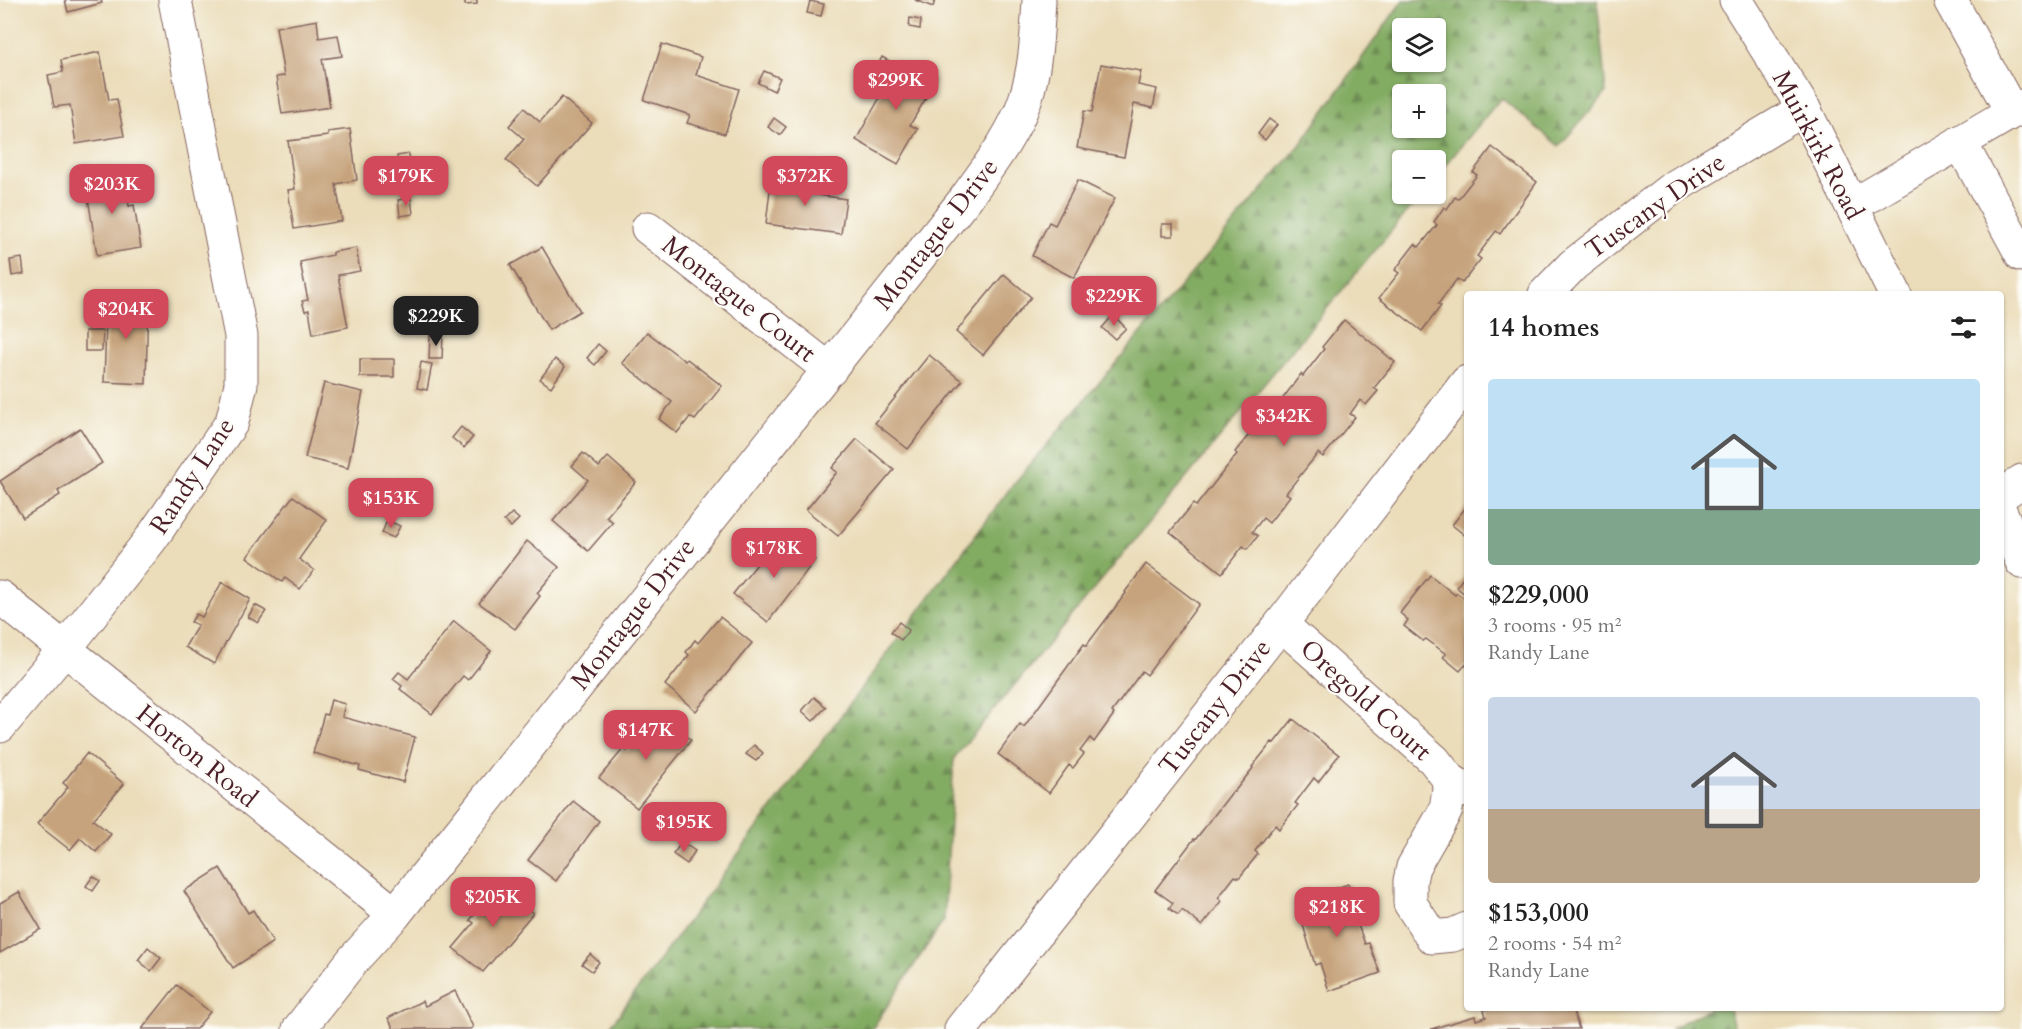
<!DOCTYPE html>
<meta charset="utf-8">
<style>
body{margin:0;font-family:Cardo,serif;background:#f6f6f6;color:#222;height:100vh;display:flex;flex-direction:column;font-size:22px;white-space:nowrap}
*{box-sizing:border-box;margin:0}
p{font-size:20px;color:#767676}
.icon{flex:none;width:33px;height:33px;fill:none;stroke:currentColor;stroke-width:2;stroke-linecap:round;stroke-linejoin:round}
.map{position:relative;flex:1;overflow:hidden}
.sheet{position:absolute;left:1464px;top:291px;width:540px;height:720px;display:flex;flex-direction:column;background:#fff;border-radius:6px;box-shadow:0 2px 4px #0004}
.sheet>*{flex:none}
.controls{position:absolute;left:1392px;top:18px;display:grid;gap:12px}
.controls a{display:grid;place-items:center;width:54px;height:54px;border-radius:6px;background:#fff;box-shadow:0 2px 4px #0004;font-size:30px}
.price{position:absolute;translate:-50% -51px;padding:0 14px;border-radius:12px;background:#d1495b;color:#fff;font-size:20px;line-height:39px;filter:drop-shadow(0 2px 3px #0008)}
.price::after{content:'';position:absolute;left:50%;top:36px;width:18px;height:14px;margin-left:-9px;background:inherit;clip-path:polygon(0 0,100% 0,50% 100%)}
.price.current{background:#222;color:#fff}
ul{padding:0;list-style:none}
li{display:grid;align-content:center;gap:12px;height:318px;padding:0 24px}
li span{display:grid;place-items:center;height:186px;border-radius:6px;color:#555}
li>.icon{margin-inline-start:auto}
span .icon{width:108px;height:108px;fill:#fffc;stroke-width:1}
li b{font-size:26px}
h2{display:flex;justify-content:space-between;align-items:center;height:72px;padding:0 24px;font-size:26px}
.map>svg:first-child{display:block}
.forest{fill:url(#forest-firs);stroke:#666647;stroke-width:1.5;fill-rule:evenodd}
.building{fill:#c6a37b}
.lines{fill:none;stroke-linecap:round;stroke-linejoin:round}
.minor-casing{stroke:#82625d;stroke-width:35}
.major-casing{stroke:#82625d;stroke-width:35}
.minor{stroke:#fff;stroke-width:33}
.major{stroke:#fff;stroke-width:33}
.labels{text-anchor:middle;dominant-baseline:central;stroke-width:4.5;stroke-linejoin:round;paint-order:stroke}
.street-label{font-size:26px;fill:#4a1f2b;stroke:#fdfcf7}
</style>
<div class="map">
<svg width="2022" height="1029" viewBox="0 0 2022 1029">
<defs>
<pattern id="forest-firs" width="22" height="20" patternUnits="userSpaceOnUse" patternTransform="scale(1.5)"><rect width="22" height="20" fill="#83ac63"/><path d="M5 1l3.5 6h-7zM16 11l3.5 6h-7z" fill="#6d8b52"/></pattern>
</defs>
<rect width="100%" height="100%" fill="#fdfcf7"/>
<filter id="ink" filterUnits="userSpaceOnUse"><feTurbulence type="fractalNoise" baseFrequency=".0167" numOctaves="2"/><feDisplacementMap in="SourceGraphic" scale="12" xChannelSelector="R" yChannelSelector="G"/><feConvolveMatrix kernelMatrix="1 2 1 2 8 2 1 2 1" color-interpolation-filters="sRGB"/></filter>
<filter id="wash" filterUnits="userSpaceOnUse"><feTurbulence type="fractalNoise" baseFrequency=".008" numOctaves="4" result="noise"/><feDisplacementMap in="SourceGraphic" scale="24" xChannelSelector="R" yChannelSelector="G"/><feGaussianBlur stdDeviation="1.35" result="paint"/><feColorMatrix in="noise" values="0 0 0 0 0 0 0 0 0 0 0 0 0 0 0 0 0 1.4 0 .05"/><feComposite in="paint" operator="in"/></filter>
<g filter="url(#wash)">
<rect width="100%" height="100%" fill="#ebddba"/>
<g class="forest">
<path d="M1403,0H1597L1606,93L1559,146L1501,98L1436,177V160H1402V194H1422L954,758L944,920L872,1029H608L1011,487L1300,145ZM1402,28H1436V62H1402ZM1402,94H1436V128H1402Z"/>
<polygon points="1710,1008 1728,1008 1735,1029 1670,1029"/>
</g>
<g id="blocks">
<g class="building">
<polygon points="65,0 101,0 102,3 68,12"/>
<polygon points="465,0 477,0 477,4 465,5"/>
<polygon points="915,0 935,0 933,7"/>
<polygon points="810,1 824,4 821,16 807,13"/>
<polygon points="910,18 921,20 920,29 909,27"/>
<polygon points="317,20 319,38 338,35 342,56 322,59 330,107 282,114 276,77 284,76 276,27"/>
<polygon points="662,44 701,57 696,75 739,89 725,134 687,123 690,115 644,100"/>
<polygon points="100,52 109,100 117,99 124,136 76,144 70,105 54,107 48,75 63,72 61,60"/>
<polygon points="882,57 898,66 901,61 936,81 910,125 918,129 898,164 856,140 892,76 877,67"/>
<polygon points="1101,64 1141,71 1138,85 1157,89 1153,108 1134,104 1124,157 1077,148 1084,111 1092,112"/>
<polygon points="764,71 780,78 774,91 758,83"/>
<polygon points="562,97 592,123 537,186 506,160 524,139 509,126 524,108 540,122"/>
<polygon points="774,118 786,127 780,135 768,127"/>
<polygon points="1269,119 1277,125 1265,140 1258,134"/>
<polygon points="350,129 357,180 336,184 342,221 294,229 288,190 295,189 288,141 328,136 328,132"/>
<polygon points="1492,147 1537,182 1500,234 1496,231 1477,256 1481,259 1462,283 1457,279 1438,304 1441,306 1422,331 1379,298 1399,273 1395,270 1415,244 1419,247 1437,225 1434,222 1444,207 1447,209 1455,197 1458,199 1477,175 1473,172"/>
<polygon points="409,154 411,169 398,171 397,156"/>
<polygon points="792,170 814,173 811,194 846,199 841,234 766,224 770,190 789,192"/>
<polygon points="124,173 129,206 134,205 141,248 97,255 85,178"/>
<polygon points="1078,180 1115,198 1074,278 1032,256 1049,222 1055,225"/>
<polygon points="411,198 413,214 400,216 398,200"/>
<rect x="1162" y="224" width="11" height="12"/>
<polygon points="542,247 580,311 549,330 510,265"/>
<polygon points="356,248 360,271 338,275 348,327 313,334 309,310 305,311 302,301 308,300 300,262 333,255 333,252"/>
<polygon points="22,258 24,274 12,276 10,260"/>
<polygon points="1004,274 1031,297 983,355 956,332"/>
<polygon points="107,296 148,297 146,384 104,382"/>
<polygon points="1113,315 1126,328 1115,339 1102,328"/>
<polygon points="1344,320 1395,362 1374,388 1378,391 1366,405 1360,400 1350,414 1355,417 1323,457 1318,453 1286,493 1290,496 1269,523 1263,518 1252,532 1258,536 1247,549 1243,546 1222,573 1170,532 1193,504 1196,506 1237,454 1235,452 1257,425 1261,428 1301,374 1303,376 1324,349 1322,347"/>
<polygon points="85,331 103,331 102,351 85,351"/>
<polygon points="647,332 685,361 687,359 722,386 695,420 690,417 677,433 659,419 672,402 622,363"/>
<polygon points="430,335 443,336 442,359 429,359"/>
<polygon points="598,344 606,351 595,365 587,358"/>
<polygon points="929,355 962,381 908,449 875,423"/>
<rect x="360" y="359" width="34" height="18"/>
<polygon points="555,359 565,367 551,387 540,379"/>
<polygon points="421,362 432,364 427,390 417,388"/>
<polygon points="324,383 363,392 348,468 305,458"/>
<polygon points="461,427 473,437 464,448 452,438"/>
<polygon points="80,428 102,463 58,491 60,495 23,518 0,481"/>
<polygon points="857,439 894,470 838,536 806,510 837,472 832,468"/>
<polygon points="583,453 599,467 608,457 636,482 606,517 613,522 588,551 553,521 588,480 572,466"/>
<polygon points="293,496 327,520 299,559 314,570 300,589 285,578 282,582 247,557"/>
<polygon points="1467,506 1467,537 1452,525"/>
<polygon points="512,513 519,519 511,527 504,521"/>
<polygon points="387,520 400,526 394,538 382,533"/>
<polygon points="784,536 815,560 768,622 733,594 761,559 763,561"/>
<polygon points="527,541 559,567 537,593 540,596 515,629 479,603"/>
<polygon points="1146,564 1199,604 1147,675 1142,671 1112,712 1114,714 1094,742 1090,738 1080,751 1084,754 1073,768 1069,765 1049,793 998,754 1020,724 1024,727 1084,644 1086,646 1126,593 1125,592"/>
<polygon points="1467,573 1467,592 1465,594 1456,587"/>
<polygon points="1430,575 1455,595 1457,593 1467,600 1467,667 1465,665 1460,671 1443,657 1446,654 1426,639 1423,641 1404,626 1408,620 1400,613"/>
<polygon points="222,582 250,599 214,664 185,647 198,625 191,622 196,614 202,617"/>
<polygon points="255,605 266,611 258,623 248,617"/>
<polygon points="720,617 752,643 696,711 665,685 689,655 686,652 695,640 698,643"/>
<polygon points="454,621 491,651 468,680 463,676 432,714 400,689 402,686 393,679 399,672 408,679"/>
<polygon points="899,622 909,630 901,640 891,632"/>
<polygon points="814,697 826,707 813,721 802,711"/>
<polygon points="331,700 345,704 342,717 415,737 403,782 359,770 360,766 313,753 324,714 327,715"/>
<polygon points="659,713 691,740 637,808 599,778 624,748 627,751"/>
<polygon points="1293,719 1339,755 1318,782 1314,778 1295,803 1298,805 1279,829 1275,825 1255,851 1258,854 1239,878 1235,876 1218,898 1222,901 1202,926 1182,910 1178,915 1169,908 1173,903 1155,890 1194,839 1195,840 1233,791 1234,792 1253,768 1252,767 1272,742 1274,743"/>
<polygon points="754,745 763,753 756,761 746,754"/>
<polygon points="87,753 124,784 93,820 111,834 96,852 80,838 70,850 37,824 68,787 63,783"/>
<polygon points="573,801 599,821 556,881 528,860"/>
<polygon points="682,842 695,851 687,864 673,854"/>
<polygon points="220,868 248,913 253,910 273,942 233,968 184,891"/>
<polygon points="93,876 100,881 93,891 86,886"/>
<polygon points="1348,884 1358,913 1354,914 1365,944 1369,943 1380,973 1329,991 1320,963 1315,965 1296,902"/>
<polygon points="499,885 533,913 483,972 453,948 474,923 470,920"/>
<polygon points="19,892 41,929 0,953 0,903"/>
<polygon points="148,947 161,958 151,971 138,960"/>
<polygon points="590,954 599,962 592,971 582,964"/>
<polygon points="177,985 210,1012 196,1029 142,1029"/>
<polygon points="455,991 473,1027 470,1029 394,1029 388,1018 422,1001 425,1006"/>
<polygon points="1491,1008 1572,1008 1579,1029 1431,1029 1475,1016 1476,1020 1486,1017 1484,1010"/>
</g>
</g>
</g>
<g filter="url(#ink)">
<use href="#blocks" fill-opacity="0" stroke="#82625d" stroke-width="1.5"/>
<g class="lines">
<g class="minor-casing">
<g id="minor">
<polyline points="1950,0 2012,112"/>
<polyline points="1960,142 2022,255"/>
<polyline points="1852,206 2022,106"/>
<polyline points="648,228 830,370"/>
<polyline points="1545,294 1573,265 1671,189 1804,109"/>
<polyline points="2001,495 2022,481"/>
<polyline points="0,597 395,914"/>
<polyline points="1281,624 1434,760 1448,778 1467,791"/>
<polyline points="0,726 64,650 151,539 232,422 241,384 241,336 175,0"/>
<polyline points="1448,778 1449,789 1446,810 1413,867 1410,881 1410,903 1432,937 1453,935 1467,929"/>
<path d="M299,1029L353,960L395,914L966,198C988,167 1013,136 1025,100C1036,68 1037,34 1039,0"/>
<polyline points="961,1029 1281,624 1467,382"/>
</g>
</g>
<g class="major-casing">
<g id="major">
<polyline points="1736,0 1804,109 1895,294"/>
<polyline points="2001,513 2022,562"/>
</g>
</g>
<use href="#minor" class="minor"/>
<use href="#major" class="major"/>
</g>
</g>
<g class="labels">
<g class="street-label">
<text transform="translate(1818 145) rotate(62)">Muirkirk Road</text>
<text transform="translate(1655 206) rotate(-35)">Tuscany Drive</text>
<text transform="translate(936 234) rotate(-52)">Montague Drive</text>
<text transform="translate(739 299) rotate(38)">Montague Court</text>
<text transform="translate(192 476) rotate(-57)">Randy Lane</text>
<text transform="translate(633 614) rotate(-52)">Montague Drive</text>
<text transform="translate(1366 700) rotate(42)">Oregold Court</text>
<text transform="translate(1215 707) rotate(-52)">Tuscany Drive</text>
<text transform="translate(197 756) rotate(39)">Horton Road</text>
</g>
</g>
</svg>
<div class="controls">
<a><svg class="icon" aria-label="layers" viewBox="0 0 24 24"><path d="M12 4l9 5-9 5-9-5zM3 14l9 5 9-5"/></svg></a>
<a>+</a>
<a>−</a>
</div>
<b class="price" style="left:896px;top:111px">$299K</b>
<b class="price" style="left:406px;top:207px">$179K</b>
<b class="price" style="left:805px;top:207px">$372K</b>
<b class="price" style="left:112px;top:215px">$203K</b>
<b class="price" style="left:1114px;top:327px">$229K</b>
<b class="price" style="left:126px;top:340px">$204K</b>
<b class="price current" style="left:436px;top:347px">$229K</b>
<b class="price" style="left:1284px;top:447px">$342K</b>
<b class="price" style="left:391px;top:529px">$153K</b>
<b class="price" style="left:774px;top:579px">$178K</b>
<b class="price" style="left:646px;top:761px">$147K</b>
<b class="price" style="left:684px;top:853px">$195K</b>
<b class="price" style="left:493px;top:928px">$205K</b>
<b class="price" style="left:1337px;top:938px">$218K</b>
<section class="sheet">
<h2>14 homes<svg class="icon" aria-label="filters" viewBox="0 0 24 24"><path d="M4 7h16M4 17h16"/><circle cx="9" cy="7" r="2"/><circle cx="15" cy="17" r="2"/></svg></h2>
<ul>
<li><span style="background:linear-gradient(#bfe0f5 70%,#7fa58c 0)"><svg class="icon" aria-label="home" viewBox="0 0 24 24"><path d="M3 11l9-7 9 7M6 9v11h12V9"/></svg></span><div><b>$229,000</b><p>3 rooms · 95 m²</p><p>Randy Lane</p></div></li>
<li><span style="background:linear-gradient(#c9d6e8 60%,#b9a48a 0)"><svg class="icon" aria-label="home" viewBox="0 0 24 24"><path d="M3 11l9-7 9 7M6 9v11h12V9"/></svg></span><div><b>$153,000</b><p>2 rooms · 54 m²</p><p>Randy Lane</p></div></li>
</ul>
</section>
</div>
